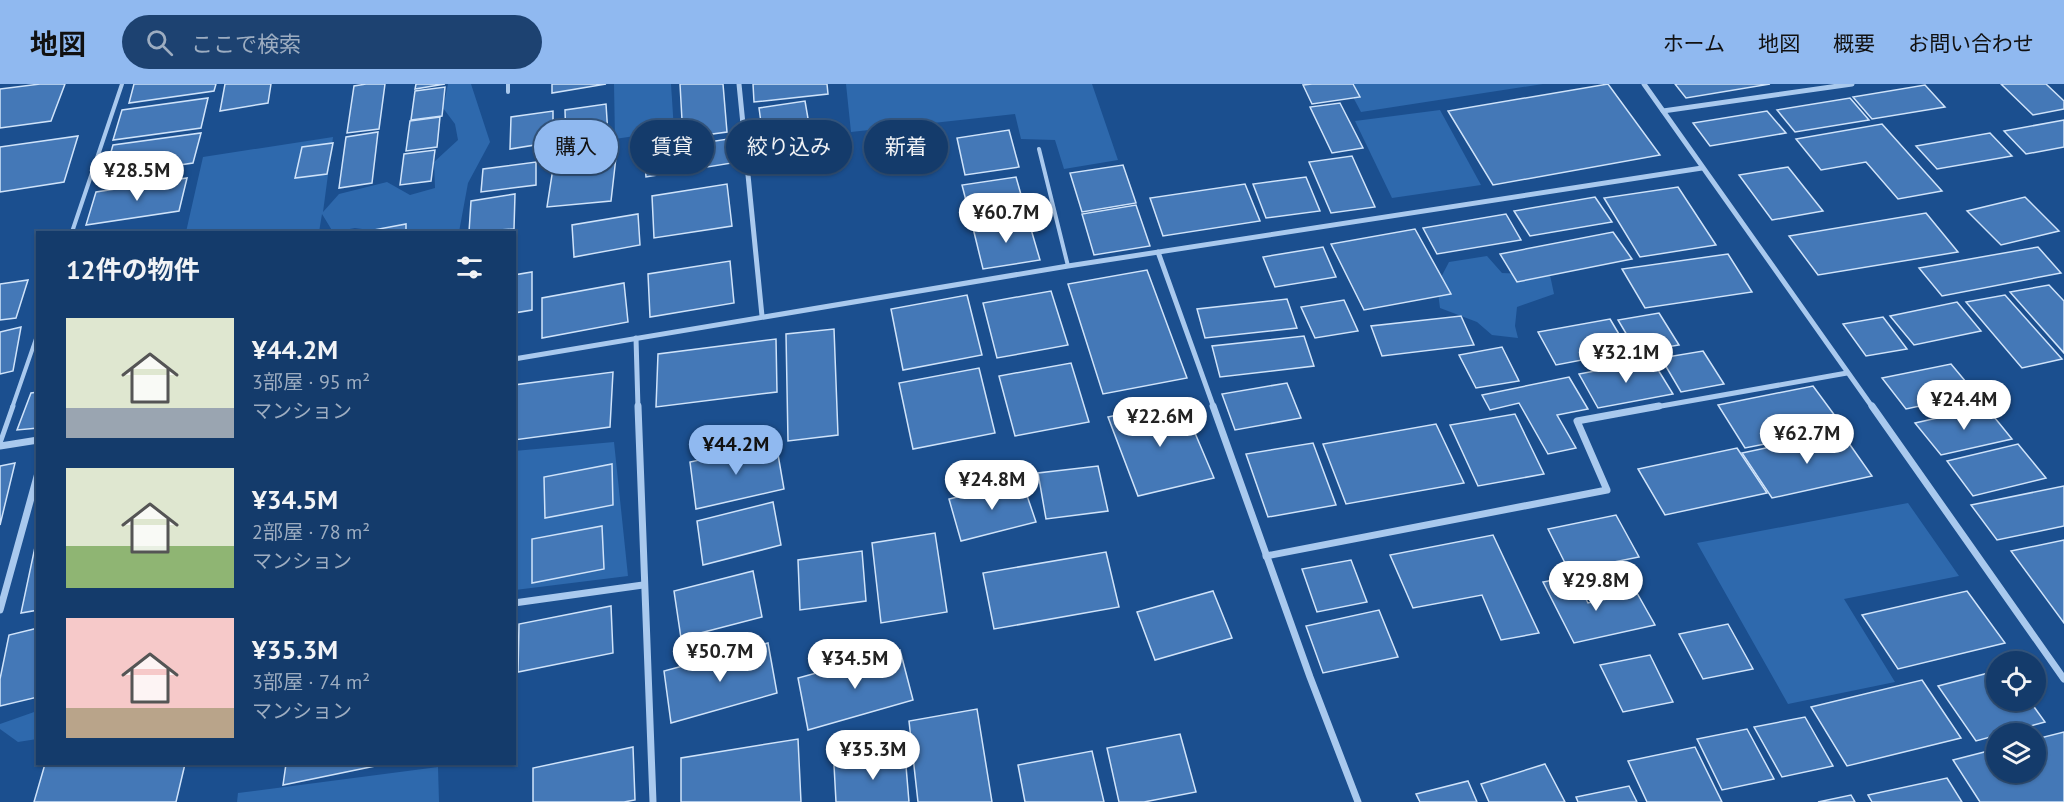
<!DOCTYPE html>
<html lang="ja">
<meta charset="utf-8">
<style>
body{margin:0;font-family:"PT Sans","Noto Sans JP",sans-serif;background:#1d4271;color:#f1f3f6;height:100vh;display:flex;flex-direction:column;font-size:22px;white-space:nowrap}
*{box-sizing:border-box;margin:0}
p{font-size:20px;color:#9dadc1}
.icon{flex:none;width:33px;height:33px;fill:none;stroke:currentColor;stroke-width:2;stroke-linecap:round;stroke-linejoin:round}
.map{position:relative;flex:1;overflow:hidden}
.panel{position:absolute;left:36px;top:147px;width:480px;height:534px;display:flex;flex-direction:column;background:#143b6b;border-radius:0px;box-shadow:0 2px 4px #0004,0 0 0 2px #33557e}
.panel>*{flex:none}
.banner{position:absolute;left:534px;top:36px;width:570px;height:54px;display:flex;gap:12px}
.controls{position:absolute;left:1986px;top:567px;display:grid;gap:12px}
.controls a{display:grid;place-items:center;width:60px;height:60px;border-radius:50%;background:#143b6b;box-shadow:0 2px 4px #0004,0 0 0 2px #33557e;font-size:30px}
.price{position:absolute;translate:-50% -51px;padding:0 14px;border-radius:21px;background:#fff;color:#222;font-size:20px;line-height:39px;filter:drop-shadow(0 2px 3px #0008)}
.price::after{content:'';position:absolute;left:50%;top:36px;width:18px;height:14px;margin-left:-9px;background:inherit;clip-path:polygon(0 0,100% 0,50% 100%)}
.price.selected{background:#90b9f0;color:#111}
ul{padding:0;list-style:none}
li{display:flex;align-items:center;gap:18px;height:150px;padding:0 30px}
li span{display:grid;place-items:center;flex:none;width:168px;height:120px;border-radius:0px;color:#555}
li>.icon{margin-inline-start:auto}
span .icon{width:72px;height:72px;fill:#fffc;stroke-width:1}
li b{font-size:26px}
h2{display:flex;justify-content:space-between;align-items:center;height:72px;padding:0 30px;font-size:26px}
.tag{padding:0 21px;border-radius:27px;background:#143b6b;box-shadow:0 2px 4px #0004,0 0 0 2px #33557e;font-size:21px;line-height:54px}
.tag.selected{background:#90b9f0;color:#111}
header{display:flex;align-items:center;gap:36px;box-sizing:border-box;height:84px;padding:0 30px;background:#90b9f0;color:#111}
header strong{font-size:28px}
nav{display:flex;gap:33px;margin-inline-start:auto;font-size:21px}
.search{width:420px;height:54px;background:#1d4271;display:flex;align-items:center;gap:15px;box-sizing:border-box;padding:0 21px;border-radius:33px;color:#9dadc1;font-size:22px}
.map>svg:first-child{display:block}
.green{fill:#2e69ad}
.building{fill:#4478b7;stroke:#cfe3fa;stroke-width:1.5}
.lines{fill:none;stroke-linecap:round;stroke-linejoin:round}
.lane-far1{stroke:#a9c9ee;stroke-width:4}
.lane{stroke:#a9c9ee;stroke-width:5}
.street-far1{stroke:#a9c9ee;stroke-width:5}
.street{stroke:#a9c9ee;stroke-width:7}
</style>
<header>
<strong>地図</strong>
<div class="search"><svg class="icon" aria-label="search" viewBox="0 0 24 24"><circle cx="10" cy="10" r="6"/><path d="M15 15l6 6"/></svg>ここで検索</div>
<nav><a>ホーム</a><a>地図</a><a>概要</a><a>お問い合わせ</a></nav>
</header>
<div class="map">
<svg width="2064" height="718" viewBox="0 0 2064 718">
<rect width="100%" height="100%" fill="#1b4f8f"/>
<g class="green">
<polygon points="448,0 471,0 490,58 468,99 459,148 383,148 355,144 333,148 322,130 319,148 186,148 203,73 333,53 323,128 339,110 387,98 410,111 435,104 434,78 458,56 455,40 443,24"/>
<polygon points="614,0 671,0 674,46 615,55"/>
<polygon points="846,0 1092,0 1118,76 1064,85 1055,56 1021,55 1015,30 851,48"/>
<polygon points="1346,0 1543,0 1361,28"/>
<polygon points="1440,26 1481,101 1392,114 1355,37"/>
<polygon points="1487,172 1502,189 1550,191 1554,210 1517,223 1515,242 1518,254 1492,251 1477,238 1440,224 1437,201 1449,178"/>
<polygon points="614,358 628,492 515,506 514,367"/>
<polygon points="1908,419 1959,492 1844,515 1895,598 1788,620 1697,459"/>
<polygon points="37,627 37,655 18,658 0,645 0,640"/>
<polygon points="438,683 439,718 237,718 238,709"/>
</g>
<g class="building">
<polygon points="40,0 65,0 51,37 0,44 0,5"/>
<polygon points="134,0 216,0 214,7 129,19"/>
<polygon points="225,0 271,0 268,19 220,27"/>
<polygon points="366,0 385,0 379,45 347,49 354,2"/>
<polygon points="416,0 445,0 415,5"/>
<polygon points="552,0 606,0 552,9"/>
<polygon points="680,0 723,0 727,48 683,54"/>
<polygon points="753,0 827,0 828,10 754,18"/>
<polygon points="1312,0 1353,0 1360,13 1312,20 1303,1"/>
<polygon points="1608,0 1660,71 1493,101 1448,27"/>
<polygon points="1675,0 1770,0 1686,14"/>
<polygon points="2001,0 2046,0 2064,17 2064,25 2033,31"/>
<polygon points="1925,1 1945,23 1872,35 1853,13"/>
<polygon points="445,3 442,32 411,36 415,7"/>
<polygon points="208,14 201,44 113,56 122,26"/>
<polygon points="1850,14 1869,36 1795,48 1777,26"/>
<polygon points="805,17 810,46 763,53 759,24"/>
<polygon points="1340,19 1363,64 1332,69 1310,23"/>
<polygon points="606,20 608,51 566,58 565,26"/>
<polygon points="553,27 553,58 510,65 511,33"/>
<polygon points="1767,27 1786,49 1710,62 1693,39"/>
<polygon points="440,33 437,63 406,67 410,37"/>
<polygon points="2064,36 2064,63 2026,70 2004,47"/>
<polygon points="1882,40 1942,107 1898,115 1866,78 1821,86 1796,55"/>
<polygon points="1009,46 1019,83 965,91 957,54"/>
<polygon points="378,48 372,99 339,104 346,53"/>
<polygon points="201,49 193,79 104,92 113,61"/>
<polygon points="1990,49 2012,72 1937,85 1916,62"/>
<polygon points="78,52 64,98 0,108 0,63"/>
<polygon points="728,55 732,79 646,93 644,68"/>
<polygon points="333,59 327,90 295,94 302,63"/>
<polygon points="435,66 431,97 400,101 404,70"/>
<polygon points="1352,72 1375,123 1331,129 1309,78"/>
<polygon points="616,73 611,117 547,123 554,78"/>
<polygon points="536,78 536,101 481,108 483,85"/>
<polygon points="1123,81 1136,119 1082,128 1070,89"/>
<polygon points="1788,83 1823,127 1772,136 1739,91"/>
<polygon points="1016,93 1027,132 972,140 962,101"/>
<polygon points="1306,93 1320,127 1266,134 1253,100"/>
<polygon points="187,94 179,127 86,141 96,108"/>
<polygon points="727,100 732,142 654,154 652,112"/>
<polygon points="1245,100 1260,137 1163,152 1150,114"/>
<polygon points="1678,103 1716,161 1640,173 1604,114"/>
<polygon points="515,110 514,145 469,148 471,117"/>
<polygon points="1595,113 1612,138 1530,152 1514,127"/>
<polygon points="2025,113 2059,147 2001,161 1967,127"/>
<polygon points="1136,121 1150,162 1094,171 1082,130"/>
<polygon points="1926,129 1958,168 1818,191 1789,152"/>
<polygon points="638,130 640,161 574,173 572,141"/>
<polygon points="1506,130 1521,156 1437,170 1423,144"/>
<polygon points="1028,135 1040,176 983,185 973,144"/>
<polygon points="406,140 406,148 368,148 368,147"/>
<polygon points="1415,145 1451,210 1364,226 1331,160"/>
<polygon points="1613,148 1632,175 1517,198 1500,170"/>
<polygon points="1323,163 1336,193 1275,203 1263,173"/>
<polygon points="2038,163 2061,189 1942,212 1919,184"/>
<polygon points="1728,170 1752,208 1645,224 1622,185"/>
<polygon points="730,177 734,219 650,233 648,190"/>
<polygon points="1147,186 1187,294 1103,310 1068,200"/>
<polygon points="532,188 532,226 514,229 514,191"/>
<polygon points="28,196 16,234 0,236 0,200"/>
<polygon points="624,199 628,238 542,254 542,214"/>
<polygon points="2049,201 2064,217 2064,269 2010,208"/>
<polygon points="1051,207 1068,261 997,274 983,219"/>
<polygon points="967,211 982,271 903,286 891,225"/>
<polygon points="2005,211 2062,275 2022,284 1966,218"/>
<polygon points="1287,215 1297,244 1205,254 1197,225"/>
<polygon points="1344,216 1358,247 1315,254 1301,223"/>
<polygon points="1957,218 1981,247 1914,261 1890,232"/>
<polygon points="1659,229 1679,261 1637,268 1618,236"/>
<polygon points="1461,232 1474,261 1382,272 1371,242"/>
<polygon points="1883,233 1907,265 1866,272 1843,240"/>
<polygon points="1610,235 1629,267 1556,281 1538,248"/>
<polygon points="21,243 13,287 0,290 0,248"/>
<polygon points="834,245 838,351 788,357 786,250"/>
<polygon points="1304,252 1314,282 1220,293 1212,262"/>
<polygon points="776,255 777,308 656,323 658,270"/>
<polygon points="1502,263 1519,297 1476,304 1459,271"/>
<polygon points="1703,267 1724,300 1681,308 1661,274"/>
<polygon points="1652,276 1673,310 1598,324 1579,290"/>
<polygon points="1071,279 1089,338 1015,352 999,292"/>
<polygon points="1951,280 1976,310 1906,325 1882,294"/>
<polygon points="979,284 995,349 913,365 899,299"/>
<polygon points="613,288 610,343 514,356 514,301"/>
<polygon points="1569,293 1588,325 1557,331 1576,364 1548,370 1519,319 1490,326 1482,311"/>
<polygon points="1287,299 1301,334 1235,346 1222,310"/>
<polygon points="1813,302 1844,344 1745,364 1718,321"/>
<polygon points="38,308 38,344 17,346 31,309"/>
<polygon points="1181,316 1214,394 1138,412 1108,333"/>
<polygon points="1986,323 2012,355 1941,371 1915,339"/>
<polygon points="1515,330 1544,390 1478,402 1450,341"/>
<polygon points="1436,340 1464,399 1346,420 1323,360"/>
<polygon points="1841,348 1872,392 1772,414 1742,369"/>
<polygon points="776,359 784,405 696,425 690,378"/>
<polygon points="1313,359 1336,421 1268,433 1246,370"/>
<polygon points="2018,360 2046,394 1973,412 1947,377"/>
<polygon points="1737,364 1767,409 1665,431 1638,385"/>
<polygon points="15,379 0,441 0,382"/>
<polygon points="612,380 613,421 545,434 544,393"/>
<polygon points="1098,382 1108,427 1046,435 1038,389"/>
<polygon points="1022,397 1036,438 961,457 949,415"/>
<polygon points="2064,402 2064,442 1997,456 1971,421"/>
<polygon points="773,418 781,461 703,481 697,437"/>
<polygon points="1616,431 1639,473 1569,487 1548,445"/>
<polygon points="602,442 604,485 532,499 532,455"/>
<polygon points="935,449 947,528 881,539 872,459"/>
<polygon points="1493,451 1539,549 1501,556 1482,511 1413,524 1390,471"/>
<polygon points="2064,456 2064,539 2011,467"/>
<polygon points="38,462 38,526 21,529 35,463"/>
<polygon points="862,467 866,517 800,526 798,476"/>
<polygon points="1106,468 1119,523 994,545 983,489"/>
<polygon points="1351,476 1367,518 1317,528 1302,485"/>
<polygon points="753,487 762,533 681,554 674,507"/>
<polygon points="1574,492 1588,519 1637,509 1655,541 1574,559 1543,498"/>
<polygon points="1213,507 1232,554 1155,576 1137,528"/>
<polygon points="1967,507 2005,559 1898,585 1862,531"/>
<polygon points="611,522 613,569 518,588 519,540"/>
<polygon points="1379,526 1398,573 1323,589 1306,542"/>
<polygon points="1728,540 1753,585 1703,595 1679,550"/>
<polygon points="38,544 38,613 0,622 0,595 9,551"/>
<polygon points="768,559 777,609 671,639 664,587"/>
<polygon points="900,566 913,616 808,646 798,594"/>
<polygon points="1650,571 1673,618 1623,628 1600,581"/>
<polygon points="1996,587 1996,616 2029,616 2045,638 1976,657 1938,602"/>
<polygon points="1922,596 1961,654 1847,682 1811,623"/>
<polygon points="977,625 992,718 918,718 909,637"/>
<polygon points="1805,633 1833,682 1782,693 1754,643"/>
<polygon points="1747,645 1774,695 1722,706 1697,655"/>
<polygon points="2064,648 2064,718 1980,718 1953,676 1996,665 1996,688 2036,688 2036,655"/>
<polygon points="1180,650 1196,708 1144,718 1119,718 1107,664"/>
<polygon points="798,655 801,718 681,718 681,674"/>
<polygon points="633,663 635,716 624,718 533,718 533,684"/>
<polygon points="1695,663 1722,718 1647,718 1628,677"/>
<polygon points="1092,667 1104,718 1025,718 1018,681"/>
<polygon points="905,670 909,718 836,718 834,681"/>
<polygon points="45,680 185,680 176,718 34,718"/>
<polygon points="286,680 385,680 283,701"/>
<polygon points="1545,680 1565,718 1489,718 1481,700"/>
<polygon points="1947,694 1962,718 1872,718 1868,711"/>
<polygon points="1468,697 1477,718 1420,718 1416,710"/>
<polygon points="1629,702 1637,718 1578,718 1576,713"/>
<polygon points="1851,711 1855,718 1818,718"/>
</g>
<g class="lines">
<g class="lane-far1">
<polyline points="508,0 508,8"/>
<polyline points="1039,65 1068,182"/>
<polyline points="72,148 122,0"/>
<polyline points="12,324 38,249"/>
</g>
<polyline class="lane" points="0,359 13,322"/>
<g class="street-far1">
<polyline points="739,0 762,232"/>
<polyline points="1644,0 1873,324"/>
<polyline points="1663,27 1852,0"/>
<polyline points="1158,168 1214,324"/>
<polyline points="636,254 638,324"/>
<polyline points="514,275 1068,182 1702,84"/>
<polyline points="1650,324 1847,289"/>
</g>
<g class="street">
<polyline points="638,322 653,718"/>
<polyline points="1213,322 1310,593 1358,718"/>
<polyline points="1872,322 2064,595"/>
<polyline points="0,362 38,356"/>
<polyline points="1266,472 1607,406 1577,337 1659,322"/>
<polyline points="514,519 643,501"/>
<polyline points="0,526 38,389"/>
</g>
</g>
</svg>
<div class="controls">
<a><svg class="icon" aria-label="locate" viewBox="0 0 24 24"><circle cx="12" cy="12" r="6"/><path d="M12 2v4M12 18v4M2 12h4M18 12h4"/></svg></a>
<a><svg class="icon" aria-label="layers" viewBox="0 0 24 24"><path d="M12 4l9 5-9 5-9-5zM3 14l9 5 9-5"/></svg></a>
</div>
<b class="price" style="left:137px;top:118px">¥28.5M</b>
<b class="price" style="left:1006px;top:160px">¥60.7M</b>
<b class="price" style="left:1626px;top:300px">¥32.1M</b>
<b class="price" style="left:1964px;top:347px">¥24.4M</b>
<b class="price" style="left:1160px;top:364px">¥22.6M</b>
<b class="price" style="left:1807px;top:381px">¥62.7M</b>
<b class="price selected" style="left:736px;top:392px">¥44.2M</b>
<b class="price" style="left:992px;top:427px">¥24.8M</b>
<b class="price" style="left:1596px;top:528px">¥29.8M</b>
<b class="price" style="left:720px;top:599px">¥50.7M</b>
<b class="price" style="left:855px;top:606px">¥34.5M</b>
<b class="price" style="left:873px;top:697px">¥35.3M</b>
<div class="banner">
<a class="tag selected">購入</a>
<a class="tag">賃貸</a>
<a class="tag">絞り込み</a>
<a class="tag">新着</a>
</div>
<section class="panel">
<h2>12件の物件<svg class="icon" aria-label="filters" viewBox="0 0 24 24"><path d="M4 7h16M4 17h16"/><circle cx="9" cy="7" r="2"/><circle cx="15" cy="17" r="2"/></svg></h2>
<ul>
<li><span style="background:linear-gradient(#dfe7d0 75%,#9aa5b1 0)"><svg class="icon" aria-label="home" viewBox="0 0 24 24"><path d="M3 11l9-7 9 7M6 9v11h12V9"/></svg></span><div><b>¥44.2M</b><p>3部屋 · 95 m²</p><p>マンション</p></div></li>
<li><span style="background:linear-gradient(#dfe7d0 65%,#8fb573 0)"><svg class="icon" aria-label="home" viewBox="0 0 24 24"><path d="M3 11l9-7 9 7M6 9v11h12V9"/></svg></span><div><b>¥34.5M</b><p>2部屋 · 78 m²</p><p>マンション</p></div></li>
<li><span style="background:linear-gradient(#f6c9c9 75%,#b9a48a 0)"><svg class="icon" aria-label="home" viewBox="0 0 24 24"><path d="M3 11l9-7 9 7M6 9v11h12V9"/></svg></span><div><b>¥35.3M</b><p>3部屋 · 74 m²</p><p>マンション</p></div></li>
</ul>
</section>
</div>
